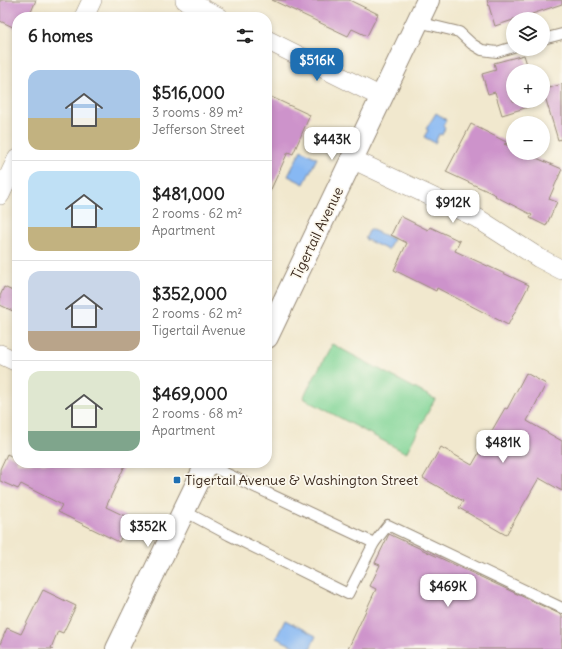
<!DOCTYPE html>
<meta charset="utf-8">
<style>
body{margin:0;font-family:Delius,sans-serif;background:#f2f2f2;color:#222;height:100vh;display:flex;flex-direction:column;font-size:15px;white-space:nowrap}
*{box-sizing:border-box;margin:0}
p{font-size:13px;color:#767676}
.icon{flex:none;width:22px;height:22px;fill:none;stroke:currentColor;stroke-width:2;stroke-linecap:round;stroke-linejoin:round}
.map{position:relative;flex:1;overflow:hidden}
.panel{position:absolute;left:12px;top:12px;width:260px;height:456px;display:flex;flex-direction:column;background:#fff;border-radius:16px;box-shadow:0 2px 6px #0003}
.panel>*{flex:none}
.tools{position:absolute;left:506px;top:12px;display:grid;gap:8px}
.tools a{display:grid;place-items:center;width:44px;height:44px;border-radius:50%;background:#fff;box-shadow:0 2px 6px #0003;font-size:20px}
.price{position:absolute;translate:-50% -34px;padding:0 9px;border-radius:8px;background:#fff;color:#222;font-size:13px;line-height:26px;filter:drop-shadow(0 1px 2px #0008)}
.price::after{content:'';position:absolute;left:50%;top:24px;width:12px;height:9px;margin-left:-6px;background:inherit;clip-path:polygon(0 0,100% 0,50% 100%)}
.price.active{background:#1f6fb2;color:#fff}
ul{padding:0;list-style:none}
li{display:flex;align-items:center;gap:12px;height:100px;padding:0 16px}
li+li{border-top:1px solid #e0e0e0}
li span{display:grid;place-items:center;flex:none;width:112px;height:80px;border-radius:12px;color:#555}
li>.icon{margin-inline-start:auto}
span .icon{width:48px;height:48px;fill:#fffc;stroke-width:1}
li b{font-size:17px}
h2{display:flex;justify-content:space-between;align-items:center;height:48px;padding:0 16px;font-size:17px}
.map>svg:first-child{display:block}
.green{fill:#82d597;stroke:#5e805a}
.water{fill:#87b8f3;stroke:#617188}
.building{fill:#cd93cb}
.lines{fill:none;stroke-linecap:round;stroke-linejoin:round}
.service-casing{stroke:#968976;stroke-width:12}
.minor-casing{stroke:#968976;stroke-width:20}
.tertiary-casing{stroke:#968976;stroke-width:24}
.service{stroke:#fff;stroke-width:10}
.minor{stroke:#fff;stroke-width:19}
.tertiary{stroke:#fff;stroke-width:22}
.poi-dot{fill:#1f6fb2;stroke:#fbf7ec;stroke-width:1.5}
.labels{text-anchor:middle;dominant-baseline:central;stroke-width:3.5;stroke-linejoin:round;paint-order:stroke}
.street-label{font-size:14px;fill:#3b2a1e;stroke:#fbf7ec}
.poi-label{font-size:14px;fill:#3b2a1e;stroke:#fbf7ec;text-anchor:start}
</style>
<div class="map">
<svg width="562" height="649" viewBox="0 0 562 649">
<rect width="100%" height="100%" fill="#fbf7ec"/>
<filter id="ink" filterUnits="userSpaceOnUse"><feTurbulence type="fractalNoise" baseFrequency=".025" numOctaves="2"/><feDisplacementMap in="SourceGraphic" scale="8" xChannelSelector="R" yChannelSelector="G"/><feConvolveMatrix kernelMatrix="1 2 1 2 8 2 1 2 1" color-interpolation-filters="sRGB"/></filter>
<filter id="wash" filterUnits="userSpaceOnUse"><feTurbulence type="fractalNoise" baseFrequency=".012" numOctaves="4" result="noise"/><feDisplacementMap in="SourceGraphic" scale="16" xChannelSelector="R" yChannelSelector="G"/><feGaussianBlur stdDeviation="0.9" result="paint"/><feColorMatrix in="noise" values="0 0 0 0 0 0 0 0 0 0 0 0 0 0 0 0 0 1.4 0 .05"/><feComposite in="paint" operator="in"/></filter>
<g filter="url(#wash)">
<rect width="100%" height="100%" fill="#f1e8ce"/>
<polygon class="green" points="332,344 435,399 406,453 303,398"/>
<g class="water">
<polygon points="436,113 444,118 446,120 443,126 445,128 442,135 439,134 435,143 424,137 428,130 426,129"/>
<polygon points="301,150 317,158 304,184 288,176"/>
<polygon points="370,229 393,239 388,250 365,239"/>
<polygon points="285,620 316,636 310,649 300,649 276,638"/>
</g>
<g id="blocks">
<g class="building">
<polygon points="0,0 36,0 29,17 17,17 17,29 0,21"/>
<polygon points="272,0 349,0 378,14 367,36 352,29 348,36"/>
<polygon points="487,0 562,0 562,4 517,19 513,19 513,20 495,26"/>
<polygon points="524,55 529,71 513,71 513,101 537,101 538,104 502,115 495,92 488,94 482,74 496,70 494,63"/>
<polygon points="562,84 562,139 558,140 543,90"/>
<polygon points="267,95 310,115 293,154 288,152 267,198"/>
<polygon points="471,124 508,143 504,144 513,148 513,153 525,153 562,169 549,199 557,202 546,226 530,218 532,215 495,196 496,195 446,172"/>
<polygon points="400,216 428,230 430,227 460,241 455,251 529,285 508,325 437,288 436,291 394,270 407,243 391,235"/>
<polygon points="4,287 17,293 17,313 0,305 0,296"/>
<polygon points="526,373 546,384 527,421 562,441 562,491 539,478 506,535 459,508 463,501 423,478 441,447 472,465 505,408 507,409"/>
<polygon points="7,454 17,459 17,463 126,463 106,507 131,519 119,542 58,512 62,505 21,484 18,489 0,481 0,469"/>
<polygon points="389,534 562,615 562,649 348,649 376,589 370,586 380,565 375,563"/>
<polygon points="43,590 76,606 63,633 58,631 51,648 53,649 0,649 0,644 7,628 21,634"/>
</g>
</g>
</g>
<g filter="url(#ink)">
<use href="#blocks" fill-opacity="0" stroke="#968976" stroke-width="1"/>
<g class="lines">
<g class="service-casing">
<g id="service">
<polyline points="418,22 459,32 472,44 482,50 497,52 513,47"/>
<polyline points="543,39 562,34"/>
<polyline points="184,511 229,535 348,594 374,543 206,464"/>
<polyline points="374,543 388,525 562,608"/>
</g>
</g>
<g class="minor-casing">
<g id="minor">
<polyline points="185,0 219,17"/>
<polyline points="84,17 92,0"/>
<polyline points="267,40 381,97"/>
<polyline points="352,159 477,218 539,258 562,270"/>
<polyline points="0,195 17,159"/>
<polyline points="0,354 17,362"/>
</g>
</g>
<g class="tertiary-casing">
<g id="tertiary">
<polyline points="267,337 428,0"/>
<polyline points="117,649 207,463"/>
</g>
</g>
<use href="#service" class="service"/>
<use href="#minor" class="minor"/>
<use href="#tertiary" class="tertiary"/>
</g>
</g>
<rect class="poi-dot" x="173" y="476" width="8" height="8" rx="2"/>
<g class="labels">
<g class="street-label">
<text transform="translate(317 233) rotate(-64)">Tigertail Avenue</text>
</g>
<g class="poi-label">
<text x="185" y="480">Tigertail Avenue &amp; Washington Street</text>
</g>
</g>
</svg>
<div class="tools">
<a><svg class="icon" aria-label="layers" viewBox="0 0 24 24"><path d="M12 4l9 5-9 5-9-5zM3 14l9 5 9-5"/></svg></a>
<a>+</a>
<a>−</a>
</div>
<b class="price active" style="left:317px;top:82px">$516K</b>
<b class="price" style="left:332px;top:161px">$443K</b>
<b class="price" style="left:453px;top:224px">$912K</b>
<b class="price" style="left:503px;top:464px">$481K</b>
<b class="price" style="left:148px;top:548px">$352K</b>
<b class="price" style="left:448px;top:608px">$469K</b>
<section class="panel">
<h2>6 homes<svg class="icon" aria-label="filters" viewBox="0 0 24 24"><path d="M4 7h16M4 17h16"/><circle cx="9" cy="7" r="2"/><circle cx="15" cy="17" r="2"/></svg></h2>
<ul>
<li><span style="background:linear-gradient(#a9c7e8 60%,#c2b280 0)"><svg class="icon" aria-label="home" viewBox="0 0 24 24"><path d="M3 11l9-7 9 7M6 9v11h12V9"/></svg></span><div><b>$516,000</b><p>3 rooms · 89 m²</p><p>Jefferson Street</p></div></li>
<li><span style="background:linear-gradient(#bfe0f5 70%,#c2b280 0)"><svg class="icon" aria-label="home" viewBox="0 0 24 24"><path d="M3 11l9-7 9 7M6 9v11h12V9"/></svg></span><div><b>$481,000</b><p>2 rooms · 62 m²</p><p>Apartment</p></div></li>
<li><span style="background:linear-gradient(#c9d6e8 75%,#b9a48a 0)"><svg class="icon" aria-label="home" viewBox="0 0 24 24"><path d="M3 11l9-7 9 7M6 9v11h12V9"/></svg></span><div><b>$352,000</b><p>2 rooms · 62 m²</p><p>Tigertail Avenue</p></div></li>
<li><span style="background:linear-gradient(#dfe7d0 75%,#7fa58c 0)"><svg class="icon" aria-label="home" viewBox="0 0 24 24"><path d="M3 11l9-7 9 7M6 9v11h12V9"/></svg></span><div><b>$469,000</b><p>2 rooms · 68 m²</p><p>Apartment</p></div></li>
</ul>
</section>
</div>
